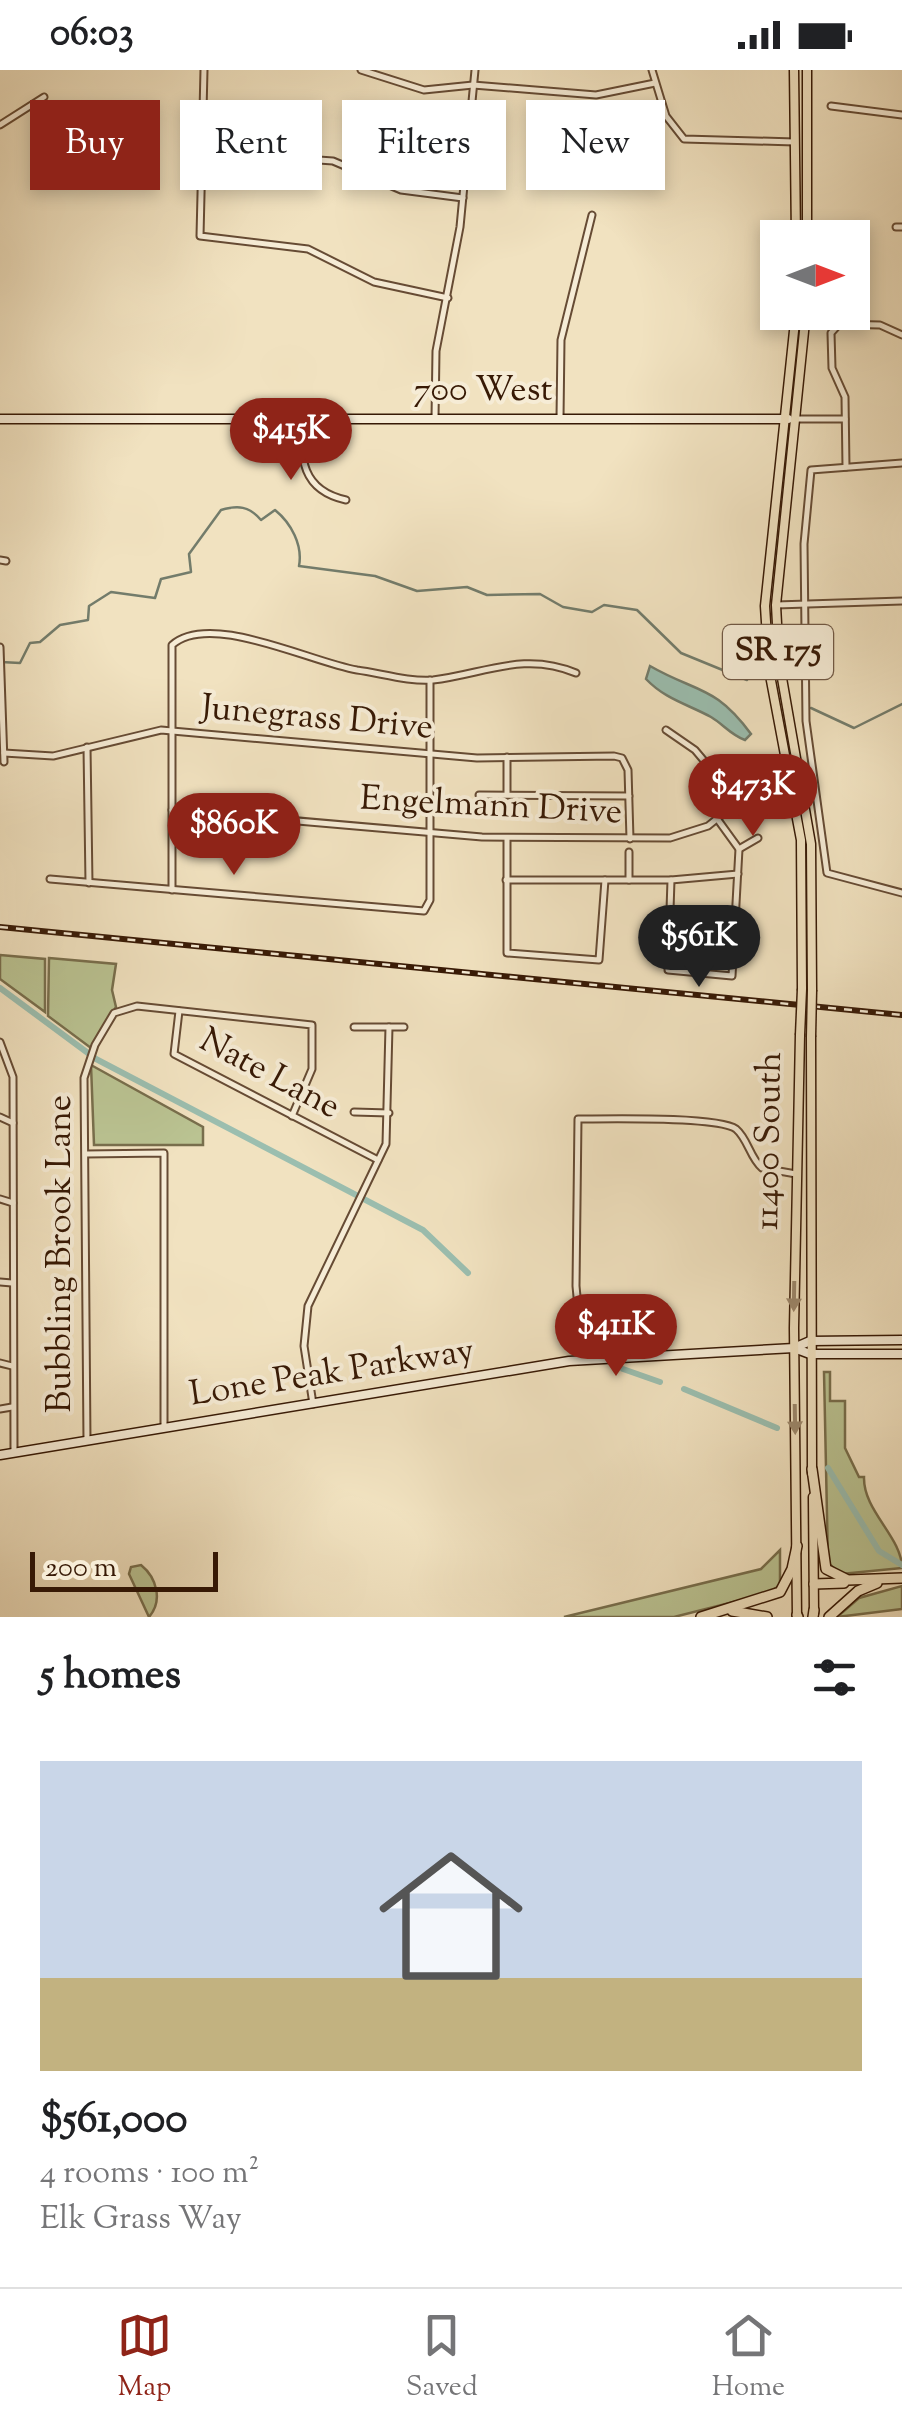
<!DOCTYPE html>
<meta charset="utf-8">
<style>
body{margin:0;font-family:"Sorts Mill Goudy",serif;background:#f2f2f2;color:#202124;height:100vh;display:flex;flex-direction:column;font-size:38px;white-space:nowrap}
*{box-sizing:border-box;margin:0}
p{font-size:32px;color:#757577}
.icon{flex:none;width:55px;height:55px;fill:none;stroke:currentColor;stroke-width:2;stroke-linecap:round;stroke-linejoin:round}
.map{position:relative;height:1547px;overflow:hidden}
.details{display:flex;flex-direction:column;background:#fff;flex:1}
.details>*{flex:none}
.banner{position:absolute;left:30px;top:30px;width:842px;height:90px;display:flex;gap:20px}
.needle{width:65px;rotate:90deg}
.controls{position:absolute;left:760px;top:150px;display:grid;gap:20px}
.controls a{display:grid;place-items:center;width:110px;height:110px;border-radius:0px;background:#fff;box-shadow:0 5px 15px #0003;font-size:50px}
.scale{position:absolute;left:30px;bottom:25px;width:188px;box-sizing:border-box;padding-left:10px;border:5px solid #371905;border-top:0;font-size:28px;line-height:35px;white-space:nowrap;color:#371905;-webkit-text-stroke:8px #f6ecd6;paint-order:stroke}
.price{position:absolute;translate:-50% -85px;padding:0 22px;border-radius:35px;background:#8f2418;color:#fff;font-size:32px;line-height:65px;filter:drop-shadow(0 2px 5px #0008)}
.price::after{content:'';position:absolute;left:50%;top:60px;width:30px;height:22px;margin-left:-15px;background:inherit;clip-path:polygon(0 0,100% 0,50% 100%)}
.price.selected{background:#222;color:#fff}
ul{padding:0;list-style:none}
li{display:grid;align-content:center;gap:20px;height:530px;padding:0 40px}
li span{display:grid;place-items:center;height:310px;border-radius:0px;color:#555}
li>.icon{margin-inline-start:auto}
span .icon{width:180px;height:180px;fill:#fffc;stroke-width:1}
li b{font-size:42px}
h2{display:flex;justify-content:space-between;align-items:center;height:120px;padding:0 40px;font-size:42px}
.pill{padding:0 35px;border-radius:0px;background:#fff;box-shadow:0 5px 15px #0003;font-size:35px;line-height:90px}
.pill.selected{background:#8f2418;color:#fff}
.status{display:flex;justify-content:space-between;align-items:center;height:70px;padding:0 50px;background:#fff;direction:ltr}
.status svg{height:28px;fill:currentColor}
.tabs{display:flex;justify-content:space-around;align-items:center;height:140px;border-top:2px solid #e0e0e0;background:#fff;font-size:28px;color:#757577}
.tabs a{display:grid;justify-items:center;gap:5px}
.tabs .selected{color:#8f2418}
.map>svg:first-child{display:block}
.green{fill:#bac392;stroke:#786e4c;stroke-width:2.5}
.water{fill:#9bbeaf;stroke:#737c6b;stroke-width:2.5}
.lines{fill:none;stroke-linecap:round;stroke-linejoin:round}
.stream{stroke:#737c6b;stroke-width:2.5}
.canal{stroke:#9bbeaf;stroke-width:6}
.street-casing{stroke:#664b34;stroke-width:9}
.secondary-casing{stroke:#371905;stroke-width:11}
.primary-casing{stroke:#371905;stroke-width:11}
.highway-casing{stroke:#371905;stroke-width:12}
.street{stroke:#f6ecd6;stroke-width:5}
.secondary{stroke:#f6ecd6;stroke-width:8}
.primary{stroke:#f1e2c0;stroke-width:8}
.highway{stroke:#f1e2c0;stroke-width:9}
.rail-casing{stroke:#371905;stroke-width:6}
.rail{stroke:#f6ecd6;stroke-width:2.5;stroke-dasharray:8;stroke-linecap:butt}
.primary-bridge-casing{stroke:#371905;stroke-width:11;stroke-linecap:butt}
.primary-bridge{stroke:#f1e2c0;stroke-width:8}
.oneway{fill:#9d886c}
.labels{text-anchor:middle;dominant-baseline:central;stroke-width:8;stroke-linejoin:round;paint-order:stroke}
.shield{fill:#f6ecd6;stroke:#705844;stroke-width:2.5}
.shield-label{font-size:32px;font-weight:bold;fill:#371905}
.street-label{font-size:35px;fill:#371905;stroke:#f6ecd6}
</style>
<div class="status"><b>06:03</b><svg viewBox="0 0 49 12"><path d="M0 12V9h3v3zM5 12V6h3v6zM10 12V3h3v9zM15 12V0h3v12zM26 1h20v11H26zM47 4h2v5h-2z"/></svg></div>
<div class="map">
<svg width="902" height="1547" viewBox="0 0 902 1547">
<rect width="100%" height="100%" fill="#f1e2c0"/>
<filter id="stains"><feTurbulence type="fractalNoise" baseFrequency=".002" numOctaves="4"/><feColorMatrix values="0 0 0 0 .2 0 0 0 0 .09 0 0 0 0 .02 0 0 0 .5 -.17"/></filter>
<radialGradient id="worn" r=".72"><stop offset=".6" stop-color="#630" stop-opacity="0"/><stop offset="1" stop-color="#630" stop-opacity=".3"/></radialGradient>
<g class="green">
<polygon points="0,885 45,889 45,942 0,909"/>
<polygon points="49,888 116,894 112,920 116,937 91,978 48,946"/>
<polygon points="91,995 203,1057 203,1075 94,1075"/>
<path d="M824,1302H830V1331H845V1378L859,1407H864C863,1441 902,1467 902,1498L841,1504L828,1493Z"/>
<polygon points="780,1480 780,1515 769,1523 674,1547 564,1547 761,1499"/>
<path d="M141,1495C157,1508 163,1531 149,1547L129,1504L131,1497Z"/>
<polygon points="902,1516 902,1539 837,1547 859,1528"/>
</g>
<path class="water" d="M650,596C697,623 715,615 751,664L745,670C731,665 723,654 711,647C687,634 665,629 646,609Z"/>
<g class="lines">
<g class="stream">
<path d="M1,592L20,593L30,573L40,572L60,555L88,550L89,536L111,522L155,528L161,509L191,502L189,484L221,440C238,435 249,436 261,450L275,440C291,453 303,475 299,496L375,506L417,521L467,517L487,525L540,524L563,537L592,542L604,535L637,540L681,583L747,610"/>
<polyline points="811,638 854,658 902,634"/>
</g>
<g class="canal">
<polyline points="0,918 96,989 423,1160 468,1203"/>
<polyline points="623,1299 660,1312"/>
<polyline points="684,1319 777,1358"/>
<polyline points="828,1398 879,1481 902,1495"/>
</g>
<g class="street-casing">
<g id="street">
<polyline points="204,0 200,166 308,179 374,212 448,228"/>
<polyline points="361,0 424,20 473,15 596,25 655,13"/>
<polyline points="652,0 666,46 684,69 795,72"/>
<polyline points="831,36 902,45"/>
<polyline points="0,55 44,27"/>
<polyline points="204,82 333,91 401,120 463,128"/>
<polyline points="896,157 902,157"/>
<polyline points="435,348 436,281 460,157 475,0"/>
<polyline points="560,348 561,270 592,145"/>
<path d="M301,349C301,389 301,420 346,430"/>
<polyline points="797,349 845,349"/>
<polyline points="902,393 811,400 804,474 806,651 827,803 902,823"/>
<polyline points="846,397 845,327 832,298 831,263 839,254 880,255 902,265"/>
<polyline points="0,490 6,491"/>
<polyline points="776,535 902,531"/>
<polyline points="0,577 4,692"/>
<polyline points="666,660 695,680 737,730"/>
<polyline points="87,677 89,813"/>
<polyline points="4,683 53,686 161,660 477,688 614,686 622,688 628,700 630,769"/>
<polyline points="507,687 507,724"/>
<polyline points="479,725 629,726"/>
<polyline points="172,740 482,767 670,768 708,756 749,723 792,715"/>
<polyline points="507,768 507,883 599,890 605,810"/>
<polyline points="739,779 758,768"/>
<polyline points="50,809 424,841 430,830 430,610"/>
<polyline points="506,810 671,810 738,804"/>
<polyline points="629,810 629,782"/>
<polyline points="671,810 668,900 732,906 739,779 718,750"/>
<path d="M172,820V575C210,541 310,592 357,600C380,603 409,612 433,610C484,604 524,581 576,603"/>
<polyline points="179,941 174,984 378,1090"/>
<polyline points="354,957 404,957"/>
<polyline points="0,972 13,1007 14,1383"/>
<polyline points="354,1042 389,1043"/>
<polyline points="0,1047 13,1053"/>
<polyline points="86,1084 164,1083 164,1358"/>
<polyline points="0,1129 13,1133"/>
<polyline points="0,1212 12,1213"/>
<path d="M583,1290L576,1216L578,1049C606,1049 718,1046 736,1059C748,1069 750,1088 762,1098L796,1104"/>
<polyline points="0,1293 12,1296"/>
<polyline points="313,1334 304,1276 308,1236 386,1074 389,957"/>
<polyline points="0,1339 12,1337"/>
<polyline points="87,1371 84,1008 95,975 114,943 137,936 312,955 312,999 292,1046"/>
</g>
</g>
<g class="secondary-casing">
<g id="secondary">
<polyline points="0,349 788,349"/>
<polyline points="794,1278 810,1284 902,1284"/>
<polyline points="0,1385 569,1291 794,1278 810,1271 902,1270"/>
</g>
</g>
<g class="primary-casing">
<g id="primary">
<polyline points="794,0 796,168"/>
<polyline points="807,0 807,168"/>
<polyline points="796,242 765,536 769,600 801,770 802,919"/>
<polyline points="806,242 776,535 779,591 811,774 812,920"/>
<polyline points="811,967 812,1403"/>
<polyline points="813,1427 814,1543"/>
<polyline points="797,1547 794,1258 800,965"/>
</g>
</g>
<g class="highway-casing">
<g id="highway">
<polyline points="812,1399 826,1499 848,1510 902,1508"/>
<polyline points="814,1514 844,1513"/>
<polyline points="732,1541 767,1547"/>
<polyline points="797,1545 798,1547"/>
<polyline points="701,1547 780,1522 792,1499 797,1476"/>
<polyline points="813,1547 814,1540"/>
<polyline points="829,1547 858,1521 877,1513"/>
</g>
</g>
<use href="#street" class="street"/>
<use href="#secondary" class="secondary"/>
<use href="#primary" class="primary"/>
<use href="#highway" class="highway"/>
<g class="rail-casing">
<polyline id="rail" points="0,857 902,945"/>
</g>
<use href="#rail" class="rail"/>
<g class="primary-bridge-casing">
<g id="primary-bridge">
<polyline points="800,965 802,919"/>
<polyline points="811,967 812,920"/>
</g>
</g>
<use href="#primary-bridge" class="primary-bridge"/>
</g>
<defs><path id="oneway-solid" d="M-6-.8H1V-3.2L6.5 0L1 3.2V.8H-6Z" transform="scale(2.5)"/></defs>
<g class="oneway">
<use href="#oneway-solid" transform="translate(794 1226) rotate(91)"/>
<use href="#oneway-solid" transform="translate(795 1349) rotate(89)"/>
</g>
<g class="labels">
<rect class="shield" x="723" y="555" width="110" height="54" rx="8"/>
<g class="shield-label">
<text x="778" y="582">SR 175</text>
</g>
<g class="street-label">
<text x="483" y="321">700 West</text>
<text transform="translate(317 649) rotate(5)">Junegrass Drive</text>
<text transform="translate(491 737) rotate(3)">Engelmann Drive</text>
<text transform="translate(269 1005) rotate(28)">Nate Lane</text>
<text transform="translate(770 1071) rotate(-89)">11400 South</text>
<text transform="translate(61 1184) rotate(-90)">Bubbling Brook Lane</text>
<text transform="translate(332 1304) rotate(-9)">Lone Peak Parkway</text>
</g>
</g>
<rect width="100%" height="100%" filter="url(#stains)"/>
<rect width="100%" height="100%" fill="url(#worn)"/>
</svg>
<div class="controls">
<a><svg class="needle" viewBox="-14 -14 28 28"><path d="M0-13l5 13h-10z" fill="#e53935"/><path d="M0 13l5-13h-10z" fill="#757577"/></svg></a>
</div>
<div class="scale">200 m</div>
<b class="price" style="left:291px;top:413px">$415K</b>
<b class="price" style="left:753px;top:769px">$473K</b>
<b class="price" style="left:234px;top:808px">$860K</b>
<b class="price selected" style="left:699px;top:920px">$561K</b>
<b class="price" style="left:616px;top:1309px">$411K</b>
<div class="banner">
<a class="pill selected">Buy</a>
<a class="pill">Rent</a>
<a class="pill">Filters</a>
<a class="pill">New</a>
</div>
</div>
<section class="details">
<h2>5 homes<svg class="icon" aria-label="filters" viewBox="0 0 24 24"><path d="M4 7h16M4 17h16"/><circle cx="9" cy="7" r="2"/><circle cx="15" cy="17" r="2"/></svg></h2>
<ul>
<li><span style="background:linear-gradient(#c9d6e8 70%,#c2b280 0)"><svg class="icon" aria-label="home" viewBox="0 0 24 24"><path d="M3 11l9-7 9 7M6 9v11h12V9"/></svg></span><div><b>$561,000</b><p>4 rooms · 100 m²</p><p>Elk Grass Way</p></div></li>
</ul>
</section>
<nav class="tabs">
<a class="selected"><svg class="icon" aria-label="map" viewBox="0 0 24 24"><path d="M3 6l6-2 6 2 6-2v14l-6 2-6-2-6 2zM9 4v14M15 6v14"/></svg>Map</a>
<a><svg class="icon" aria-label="saved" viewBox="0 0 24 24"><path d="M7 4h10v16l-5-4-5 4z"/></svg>Saved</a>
<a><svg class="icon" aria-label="home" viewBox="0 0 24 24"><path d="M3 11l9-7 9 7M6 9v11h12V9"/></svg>Home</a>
</nav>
